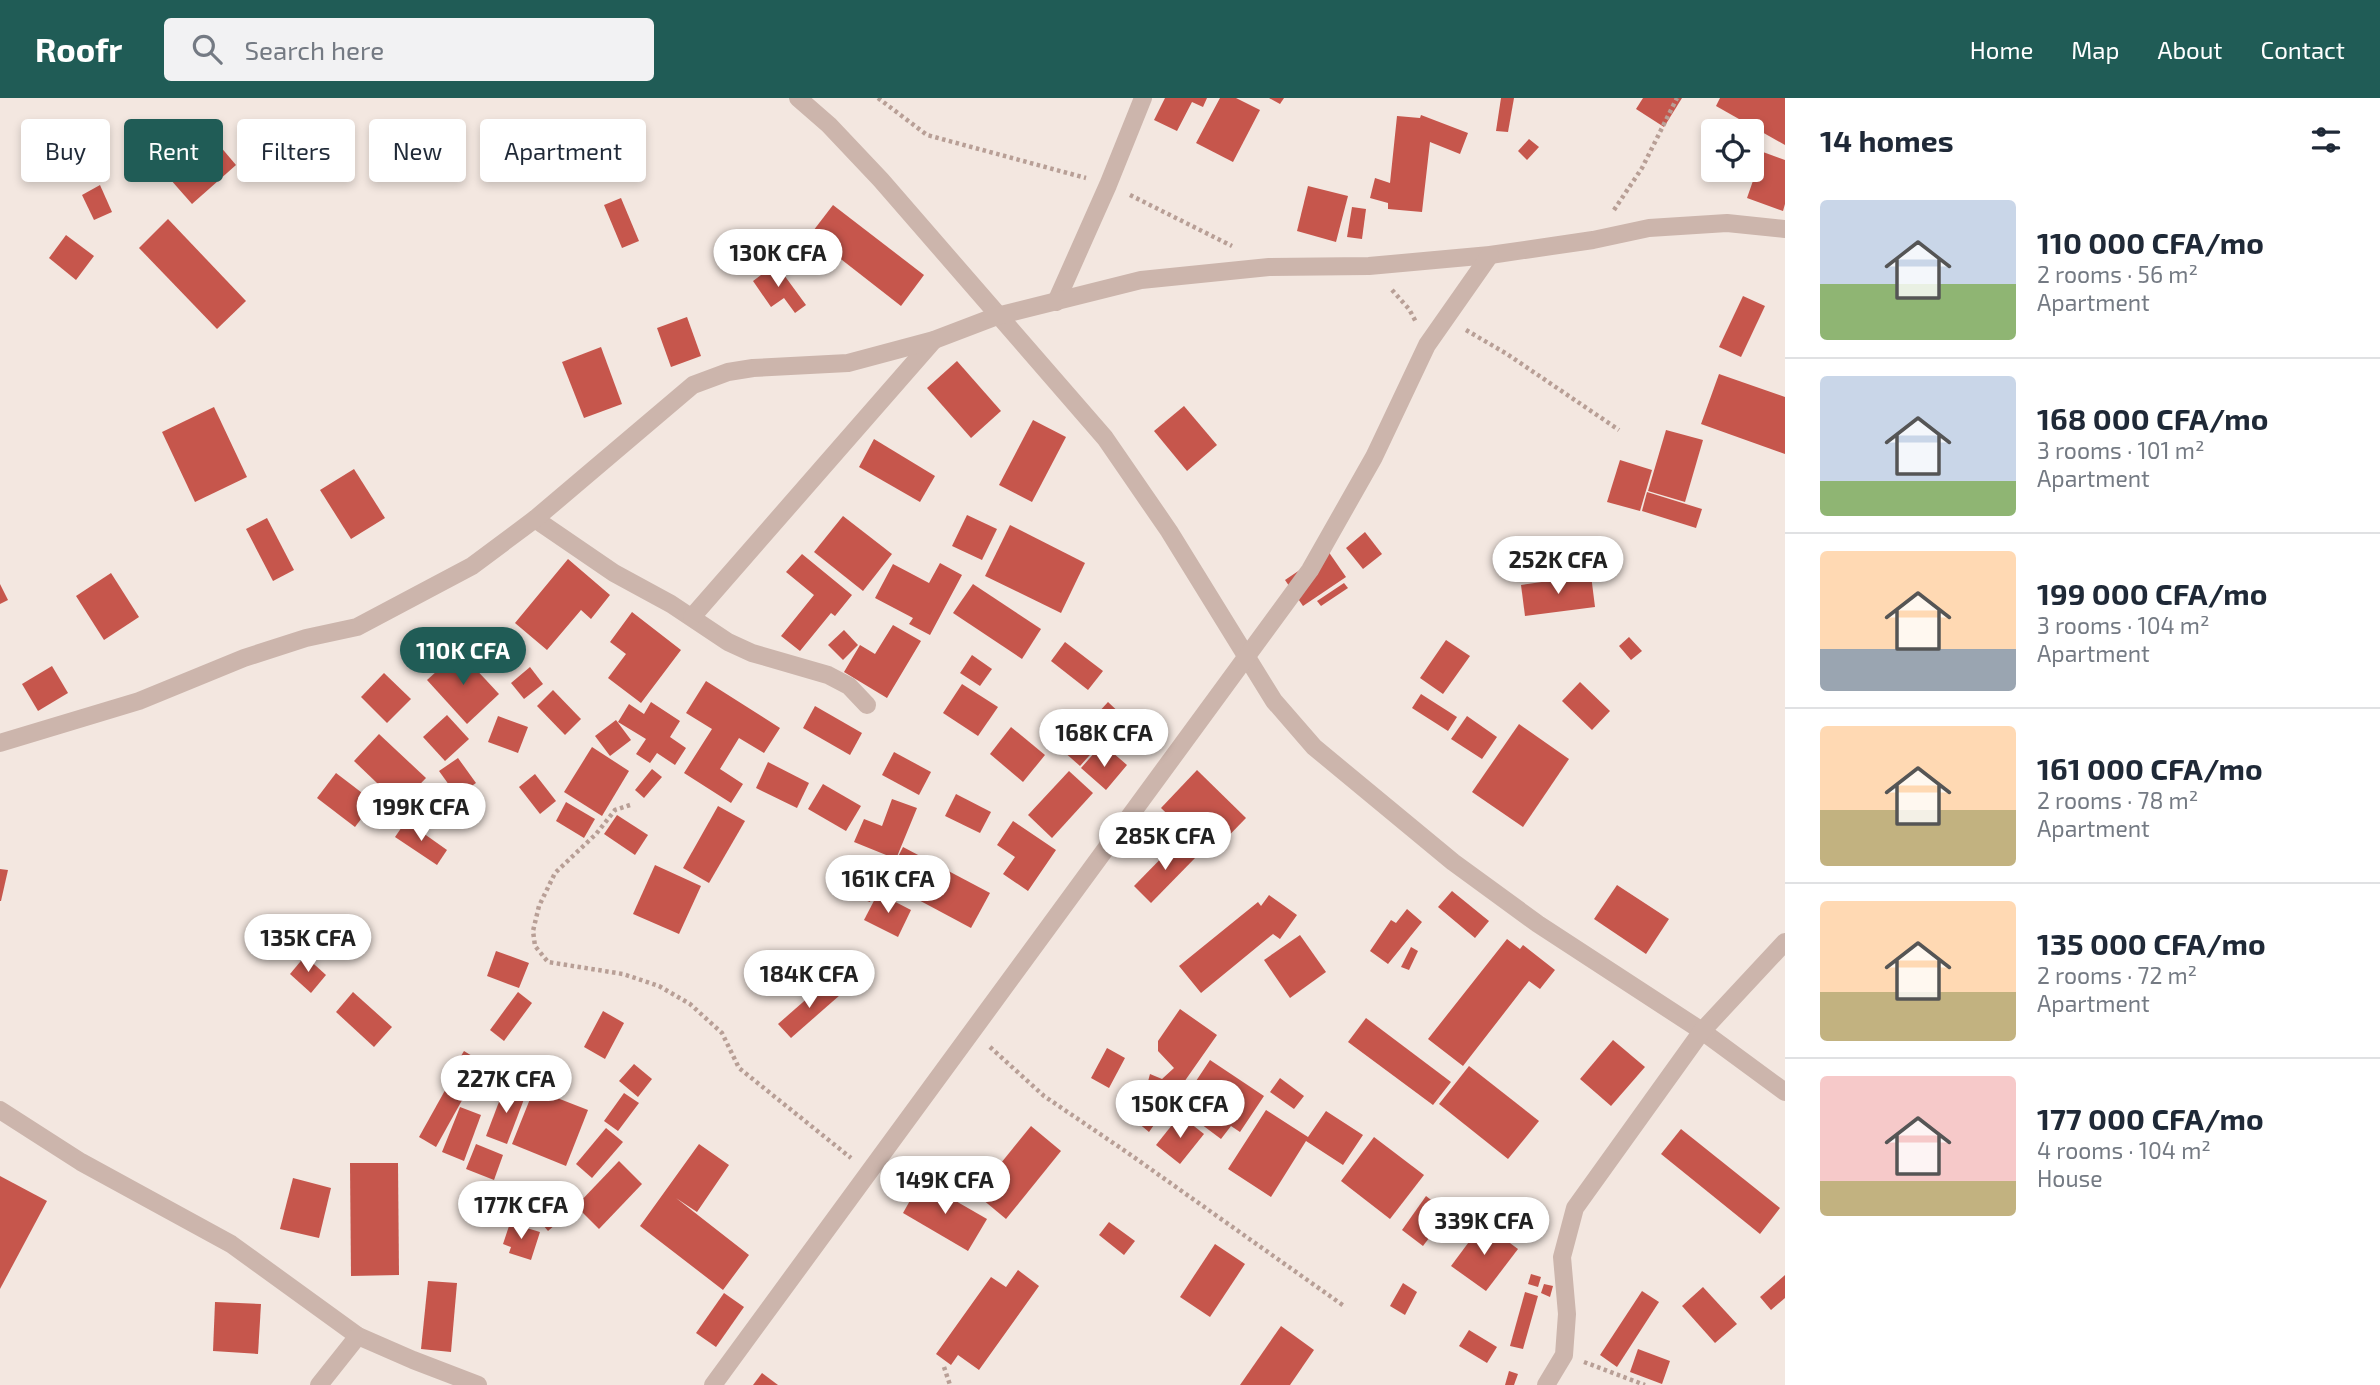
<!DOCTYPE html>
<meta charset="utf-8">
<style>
body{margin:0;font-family:"Exo 2",sans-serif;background:#f2f2f3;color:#1f2937;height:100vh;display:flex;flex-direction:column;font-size:26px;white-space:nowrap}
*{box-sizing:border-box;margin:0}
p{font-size:23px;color:#747a83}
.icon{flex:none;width:38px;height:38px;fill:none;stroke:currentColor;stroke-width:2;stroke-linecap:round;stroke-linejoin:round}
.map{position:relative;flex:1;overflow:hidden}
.side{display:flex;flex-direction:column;background:#fff;width:595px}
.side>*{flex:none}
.guide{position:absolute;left:21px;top:21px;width:665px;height:63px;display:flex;gap:14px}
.buttons{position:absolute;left:1701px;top:21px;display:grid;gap:14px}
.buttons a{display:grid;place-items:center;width:63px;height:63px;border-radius:7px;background:#fff;box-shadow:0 4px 10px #0003;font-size:35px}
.price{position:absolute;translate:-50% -60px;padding:0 16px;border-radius:24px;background:#fff;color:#222;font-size:23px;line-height:46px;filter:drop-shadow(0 2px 4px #0008)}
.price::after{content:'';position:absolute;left:50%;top:42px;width:21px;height:16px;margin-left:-10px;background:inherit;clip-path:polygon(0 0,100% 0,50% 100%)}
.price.current{background:#205c56;color:#fff}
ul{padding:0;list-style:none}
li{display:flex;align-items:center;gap:21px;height:175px;padding:0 35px}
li+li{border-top:2px solid #e0e1e3}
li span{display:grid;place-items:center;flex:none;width:196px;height:140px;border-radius:7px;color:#555}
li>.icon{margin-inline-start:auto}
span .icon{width:84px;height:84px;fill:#fffc;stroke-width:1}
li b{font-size:30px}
h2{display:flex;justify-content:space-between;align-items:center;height:84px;padding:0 35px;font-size:30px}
.tag{padding:0 24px;border-radius:7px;background:#fff;box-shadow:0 4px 10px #0003;font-size:24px;line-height:63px}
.tag.current{background:#205c56;color:#fff}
header{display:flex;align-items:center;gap:42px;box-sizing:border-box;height:98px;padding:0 35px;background:#205c56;color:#fff}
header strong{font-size:33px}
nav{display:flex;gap:38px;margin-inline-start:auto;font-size:24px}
.search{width:490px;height:63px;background:#f2f2f3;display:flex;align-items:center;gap:18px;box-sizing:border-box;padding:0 24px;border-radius:7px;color:#747a83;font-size:26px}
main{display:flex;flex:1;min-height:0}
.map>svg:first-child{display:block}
.building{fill:#c6564c}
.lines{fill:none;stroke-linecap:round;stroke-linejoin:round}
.path{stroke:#b89f96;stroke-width:4.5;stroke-dasharray:3.5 3.5;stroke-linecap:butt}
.minor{stroke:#ccb5ac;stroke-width:18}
</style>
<header>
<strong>Roofr</strong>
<div class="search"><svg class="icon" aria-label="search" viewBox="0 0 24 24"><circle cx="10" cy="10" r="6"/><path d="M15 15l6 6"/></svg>Search here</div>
<nav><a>Home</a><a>Map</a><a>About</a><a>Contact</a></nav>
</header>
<main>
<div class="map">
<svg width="1785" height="1287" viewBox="0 0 1785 1287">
<rect width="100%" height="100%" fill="#f3e7e0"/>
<g class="building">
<polygon points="1165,0 1207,0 1203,9 1192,4 1177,33 1154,22"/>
<polygon points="1220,0 1236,0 1260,12 1233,64 1196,45"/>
<polygon points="1269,0 1284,0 1280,6"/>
<polygon points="1501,0 1514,0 1508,34 1496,33"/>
<polygon points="1643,0 1682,0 1664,29 1636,11"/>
<polygon points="1720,0 1785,0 1785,47 1716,8"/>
<polygon points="1421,17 1468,35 1460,56 1430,44 1422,114 1388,111 1388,105 1370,100 1375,80 1390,85 1397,18 1420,20"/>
<polygon points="208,34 236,67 192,106 163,73"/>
<polygon points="1529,41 1539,49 1527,62 1518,53"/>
<polygon points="1763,54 1785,62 1785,106 1783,113 1747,100"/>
<polygon points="100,87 112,114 94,122 82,97"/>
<polygon points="1308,88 1348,98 1336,144 1297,133"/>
<polygon points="621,100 639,143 622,150 604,107"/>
<polygon points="833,107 924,177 901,208 810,137"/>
<polygon points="1352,109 1366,111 1362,141 1347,139"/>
<polygon points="168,121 246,203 217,231 139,150"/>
<polygon points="66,137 94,158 76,182 49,160"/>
<polygon points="776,166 806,207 795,215 784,200 771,209 753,183"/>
<polygon points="1743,198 1765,208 1741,259 1719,249"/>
<polygon points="687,219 701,258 671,269 657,230"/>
<polygon points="601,249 622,306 584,320 562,264"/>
<polygon points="957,263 1001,313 971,340 927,290"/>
<polygon points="1719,276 1785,299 1785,356 1701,326"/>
<polygon points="1184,308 1217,347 1187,373 1154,333"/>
<polygon points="214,309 247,379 195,404 162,334"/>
<polygon points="1033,322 1066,339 1032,404 999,387"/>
<polygon points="1666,332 1703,342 1685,404 1648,393"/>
<polygon points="874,341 935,378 920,404 859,369"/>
<polygon points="1620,362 1652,372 1640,413 1607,404"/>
<polygon points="354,371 385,420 351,441 320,392"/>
<polygon points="1647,394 1702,411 1696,430 1642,413"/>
<polygon points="967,417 997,431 982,462 952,448"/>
<polygon points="843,418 892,456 863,493 814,454"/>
<polygon points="267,420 294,472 273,483 246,431"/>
<polygon points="1010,427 1085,465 1061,515 985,478"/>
<polygon points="1365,434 1382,456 1363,471 1346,450"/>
<polygon points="1328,453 1346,479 1303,508 1285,482"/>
<polygon points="802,456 852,497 835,518 831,515 800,553 781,538 814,497 786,474"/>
<polygon points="568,461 610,497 591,521 581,512 547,552 515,525"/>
<polygon points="940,465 962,477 930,537 909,526 913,520 875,500 893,466 929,485"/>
<polygon points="111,475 139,519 104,542 76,498"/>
<polygon points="1591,477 1595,509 1525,518 1521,487"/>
<polygon points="1344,485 1348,490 1321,508 1317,503"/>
<polygon points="0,486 8,502 0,506"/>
<polygon points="973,486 1041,531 1022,561 953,515"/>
<polygon points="632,514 681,552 641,605 608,580 626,556 610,544"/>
<polygon points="893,527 921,543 887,600 844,574 860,547 875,556"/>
<polygon points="844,532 858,547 843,562 828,547"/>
<polygon points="1629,539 1642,553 1631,562 1619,548"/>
<polygon points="1446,542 1470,558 1443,596 1420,580"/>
<polygon points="1065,544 1103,573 1088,592 1051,563"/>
<polygon points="459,553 499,596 467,626 427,582"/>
<polygon points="972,557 992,571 980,588 960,575"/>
<polygon points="52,568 68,595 38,613 22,586"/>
<polygon points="530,569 543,586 524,601 511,585"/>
<polygon points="384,575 411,601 387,625 361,599"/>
<polygon points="706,583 780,630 764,655 739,640 720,671 743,686 731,705 684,675 712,631 686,615"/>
<polygon points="1580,584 1610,613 1592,632 1562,603"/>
<polygon points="962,586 998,609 978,638 943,615"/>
<polygon points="553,592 581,621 565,637 537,608"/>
<polygon points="1421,596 1457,619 1448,633 1412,610"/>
<polygon points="651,604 680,623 670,639 686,650 675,667 657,655 650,665 636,656 646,641 618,624 629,606 644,616"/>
<polygon points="1108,604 1124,619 1080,668 1063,653"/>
<polygon points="815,608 862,635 850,657 803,630"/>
<polygon points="447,617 469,641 445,663 423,639"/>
<polygon points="498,618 528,629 518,655 488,644"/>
<polygon points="1467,618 1497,639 1482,661 1451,641"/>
<polygon points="616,622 631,642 610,658 595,638"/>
<polygon points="1519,626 1569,661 1523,729 1472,694"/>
<polygon points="1011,629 1045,657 1023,684 990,656"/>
<polygon points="379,636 426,680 400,707 354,663"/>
<polygon points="592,649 629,673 602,718 564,694"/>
<polygon points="1096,653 1106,662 1112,654 1127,667 1106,692 1081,670"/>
<polygon points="894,654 931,674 919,697 882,677"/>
<polygon points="458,660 476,685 457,698 439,673"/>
<polygon points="768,664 809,685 797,710 756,690"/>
<polygon points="652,671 662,679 644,700 635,692"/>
<polygon points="1197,672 1246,720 1210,757 1161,710"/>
<polygon points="1069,673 1093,695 1052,740 1028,717"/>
<polygon points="336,675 374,704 355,729 317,700"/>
<polygon points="535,676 556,703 540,716 519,689"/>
<polygon points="823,686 861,708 846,733 808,711"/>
<polygon points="956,696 991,714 980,735 945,718"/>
<polygon points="892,701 917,710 896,761 854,744 864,721 882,728"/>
<polygon points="566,704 595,721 584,740 556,723"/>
<polygon points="718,708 745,723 709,785 683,770"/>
<polygon points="617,717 648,737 635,757 604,736"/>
<polygon points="406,723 447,752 437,767 395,739"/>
<polygon points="1013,723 1056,752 1028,793 1003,776 1015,759 997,747"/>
<polygon points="1179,742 1196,759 1151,805 1134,788"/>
<polygon points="903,749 990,795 971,830 885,784"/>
<polygon points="864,762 881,767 870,804 853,798"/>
<polygon points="655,767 701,788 679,836 633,816"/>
<polygon points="0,771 8,772 1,803 0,803"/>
<polygon points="1617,787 1669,821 1646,856 1594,821"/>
<polygon points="1452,793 1489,823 1475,840 1438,809"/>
<polygon points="878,795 911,812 898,839 864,822"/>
<polygon points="1269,797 1297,817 1280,841 1273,836 1201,895 1179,868 1258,804 1261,808"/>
<polygon points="1407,811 1422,824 1388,866 1370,853 1391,822 1396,825"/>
<polygon points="1300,837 1326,874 1290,900 1264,862"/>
<polygon points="1507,841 1520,851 1523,847 1555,872 1540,891 1529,883 1463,968 1428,941"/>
<polygon points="1411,849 1418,853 1409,872 1401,869"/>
<polygon points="496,853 529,865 519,890 487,878"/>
<polygon points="305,858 326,877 311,895 290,876"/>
<polygon points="827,883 840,897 791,940 778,926"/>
<polygon points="353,894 392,929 374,949 336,914"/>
<polygon points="518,894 532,905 504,943 490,932"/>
<polygon points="1180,911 1217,937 1149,1034 1137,1024 1150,976 1162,981 1174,970 1158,953 1158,943"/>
<polygon points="603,913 624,925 605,961 584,949"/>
<polygon points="1366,920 1451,984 1433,1007 1348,944"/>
<polygon points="1613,942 1645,969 1611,1008 1580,981"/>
<polygon points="1107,950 1125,960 1109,990 1091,980"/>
<polygon points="464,953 498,974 486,993 453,971"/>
<polygon points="1210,962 1264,998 1240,1034 1231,1028 1221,1041 1193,1020 1201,1008 1186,998"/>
<polygon points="634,966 652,981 638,999 619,983"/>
<polygon points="1469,968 1539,1023 1508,1061 1439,1006"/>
<polygon points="453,978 470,988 436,1049 419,1039"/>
<polygon points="1280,980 1304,998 1294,1011 1270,994"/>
<polygon points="505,988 526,996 507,1046 486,1038"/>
<polygon points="534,991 588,1012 566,1068 512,1046"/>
<polygon points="624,995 639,1005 618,1033 604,1023"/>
<polygon points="460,1009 481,1017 464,1063 442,1054"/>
<polygon points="1266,1012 1308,1039 1326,1013 1363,1037 1343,1067 1306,1043 1271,1099 1228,1071"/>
<polygon points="1180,1017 1204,1036 1180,1066 1156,1047"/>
<polygon points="1031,1028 1061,1053 1006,1121 976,1096"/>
<polygon points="606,1030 623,1044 592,1080 576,1066"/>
<polygon points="1681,1031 1780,1110 1760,1136 1661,1056"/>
<polygon points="1374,1039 1424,1077 1390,1121 1341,1083"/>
<polygon points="476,1046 503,1057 494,1082 466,1071"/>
<polygon points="699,1046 729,1067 697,1114 676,1100 749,1157 723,1192 640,1128"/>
<polygon points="619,1063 642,1086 599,1131 576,1108"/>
<polygon points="350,1065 398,1065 399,1177 351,1178"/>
<polygon points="0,1078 47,1103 0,1191"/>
<polygon points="293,1080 331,1090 319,1140 280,1131"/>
<polygon points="921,1083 987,1121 968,1153 903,1115"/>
<polygon points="556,1093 572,1112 548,1133 533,1115"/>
<polygon points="1426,1098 1448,1115 1423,1148 1402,1132"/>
<polygon points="1109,1124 1135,1143 1124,1157 1099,1137"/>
<polygon points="510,1125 540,1134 531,1162 509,1155 511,1149 503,1146"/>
<polygon points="1483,1125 1518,1151 1486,1193 1451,1168"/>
<polygon points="1215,1146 1245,1166 1210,1219 1180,1199"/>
<polygon points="1018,1172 1039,1188 979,1272 958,1257 951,1267 936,1256 991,1179 1006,1189"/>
<polygon points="1531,1176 1541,1179 1538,1189 1528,1186"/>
<polygon points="1785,1177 1785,1200 1771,1212 1760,1199"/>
<polygon points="428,1183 457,1185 451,1254 421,1251"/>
<polygon points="1403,1185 1417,1194 1405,1217 1390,1208"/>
<polygon points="1544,1186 1553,1188 1550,1199 1541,1195"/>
<polygon points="1703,1189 1737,1226 1715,1245 1682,1208"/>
<polygon points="1642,1193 1659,1204 1617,1269 1600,1257"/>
<polygon points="1525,1194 1538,1198 1523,1251 1510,1248"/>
<polygon points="724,1195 744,1209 716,1249 696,1235"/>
<polygon points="215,1204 261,1206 258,1256 213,1253"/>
<polygon points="1281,1228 1314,1252 1290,1287 1240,1287"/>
<polygon points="1469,1232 1497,1249 1487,1265 1459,1248"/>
<polygon points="1638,1251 1670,1263 1662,1286 1630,1274"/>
<polygon points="1509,1273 1518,1276 1514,1287 1505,1287"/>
<polygon points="762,1275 778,1287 753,1287"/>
</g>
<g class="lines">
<g class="path">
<polyline points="878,0 927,37 1086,80"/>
<polyline points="1130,97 1232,148"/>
<polyline points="1614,112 1642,70 1677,0"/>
<polyline points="1392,192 1409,211 1416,224"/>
<polyline points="1466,232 1507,256 1619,332"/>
<polyline points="630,707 615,712 596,736 555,775 539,808 533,833 535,848 548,864 623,876 659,888 690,906 722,935 739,970 851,1060"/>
<polyline points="990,949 1044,998 1128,1055 1344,1208"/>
<polyline points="1584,1264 1645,1287"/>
<polyline points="944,1269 950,1287"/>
</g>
<g class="minor">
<polyline points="798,0 829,27 881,82 1105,340 1169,433 1274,603 1314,649 1453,764 1538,826 1702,933 1785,994"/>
<polyline points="1056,204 1108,87 1143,0"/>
<polyline points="535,421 614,475 671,506 728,544 752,555 828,577 849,588 867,607"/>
<polyline points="692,519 934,242"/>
<polyline points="0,645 139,603 244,560 306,540 357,529 472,468 535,421 693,287 728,274 753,270 848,265 934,242 997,218 1141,182 1269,169 1369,168 1490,157 1593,142 1649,130 1727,125 1785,131"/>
<polyline points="0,1012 81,1064 231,1146 358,1238 413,1262 478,1287"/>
<polyline points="319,1287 358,1238"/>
<polyline points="713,1287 1310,472 1374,359 1427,247 1490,157"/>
<polyline points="1546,1287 1564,1257 1567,1216 1562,1159 1575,1110 1702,933 1785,844"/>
</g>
</g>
</svg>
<div class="buttons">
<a><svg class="icon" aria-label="locate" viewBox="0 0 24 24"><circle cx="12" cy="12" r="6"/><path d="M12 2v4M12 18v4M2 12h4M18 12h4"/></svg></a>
</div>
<b class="price" style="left:778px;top:191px">130K CFA</b>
<b class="price" style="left:1558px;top:498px">252K CFA</b>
<b class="price current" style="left:463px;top:589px">110K CFA</b>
<b class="price" style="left:1104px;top:671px">168K CFA</b>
<b class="price" style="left:421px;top:745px">199K CFA</b>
<b class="price" style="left:1165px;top:774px">285K CFA</b>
<b class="price" style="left:888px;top:817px">161K CFA</b>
<b class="price" style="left:308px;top:876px">135K CFA</b>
<b class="price" style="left:809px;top:912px">184K CFA</b>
<b class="price" style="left:506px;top:1017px">227K CFA</b>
<b class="price" style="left:1180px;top:1042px">150K CFA</b>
<b class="price" style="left:945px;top:1118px">149K CFA</b>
<b class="price" style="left:521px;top:1143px">177K CFA</b>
<b class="price" style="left:1484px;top:1159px">339K CFA</b>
<div class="guide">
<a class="tag">Buy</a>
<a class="tag current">Rent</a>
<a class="tag">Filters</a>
<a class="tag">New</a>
<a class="tag">Apartment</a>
</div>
</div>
<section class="side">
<h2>14 homes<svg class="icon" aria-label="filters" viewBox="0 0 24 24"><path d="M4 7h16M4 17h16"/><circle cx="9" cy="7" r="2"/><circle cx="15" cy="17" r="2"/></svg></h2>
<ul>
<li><span style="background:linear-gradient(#c9d6e8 60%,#8fb573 0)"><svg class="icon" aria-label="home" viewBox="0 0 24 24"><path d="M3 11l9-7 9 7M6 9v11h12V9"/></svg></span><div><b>110 000 CFA/mo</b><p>2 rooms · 56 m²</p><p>Apartment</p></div></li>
<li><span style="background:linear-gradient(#c9d6e8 75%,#8fb573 0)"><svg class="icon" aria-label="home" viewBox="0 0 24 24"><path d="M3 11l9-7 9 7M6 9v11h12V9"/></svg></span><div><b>168 000 CFA/mo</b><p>3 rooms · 101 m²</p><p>Apartment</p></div></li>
<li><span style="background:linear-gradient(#ffd9b3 70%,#9aa5b1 0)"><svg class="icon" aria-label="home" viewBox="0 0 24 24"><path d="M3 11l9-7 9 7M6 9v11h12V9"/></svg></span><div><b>199 000 CFA/mo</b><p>3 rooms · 104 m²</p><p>Apartment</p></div></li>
<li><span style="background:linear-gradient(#ffd9b3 60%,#c2b280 0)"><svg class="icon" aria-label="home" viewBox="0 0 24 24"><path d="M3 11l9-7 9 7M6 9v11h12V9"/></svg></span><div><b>161 000 CFA/mo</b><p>2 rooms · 78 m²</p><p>Apartment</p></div></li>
<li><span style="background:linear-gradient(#ffd9b3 65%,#c2b280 0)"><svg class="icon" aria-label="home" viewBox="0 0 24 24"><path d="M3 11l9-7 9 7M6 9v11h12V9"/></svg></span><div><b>135 000 CFA/mo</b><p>2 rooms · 72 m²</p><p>Apartment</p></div></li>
<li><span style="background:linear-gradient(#f6c9c9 75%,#c2b280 0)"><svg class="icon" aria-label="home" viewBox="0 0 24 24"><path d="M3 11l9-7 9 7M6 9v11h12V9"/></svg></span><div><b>177 000 CFA/mo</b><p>4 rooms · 104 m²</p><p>House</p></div></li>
</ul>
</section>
</main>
